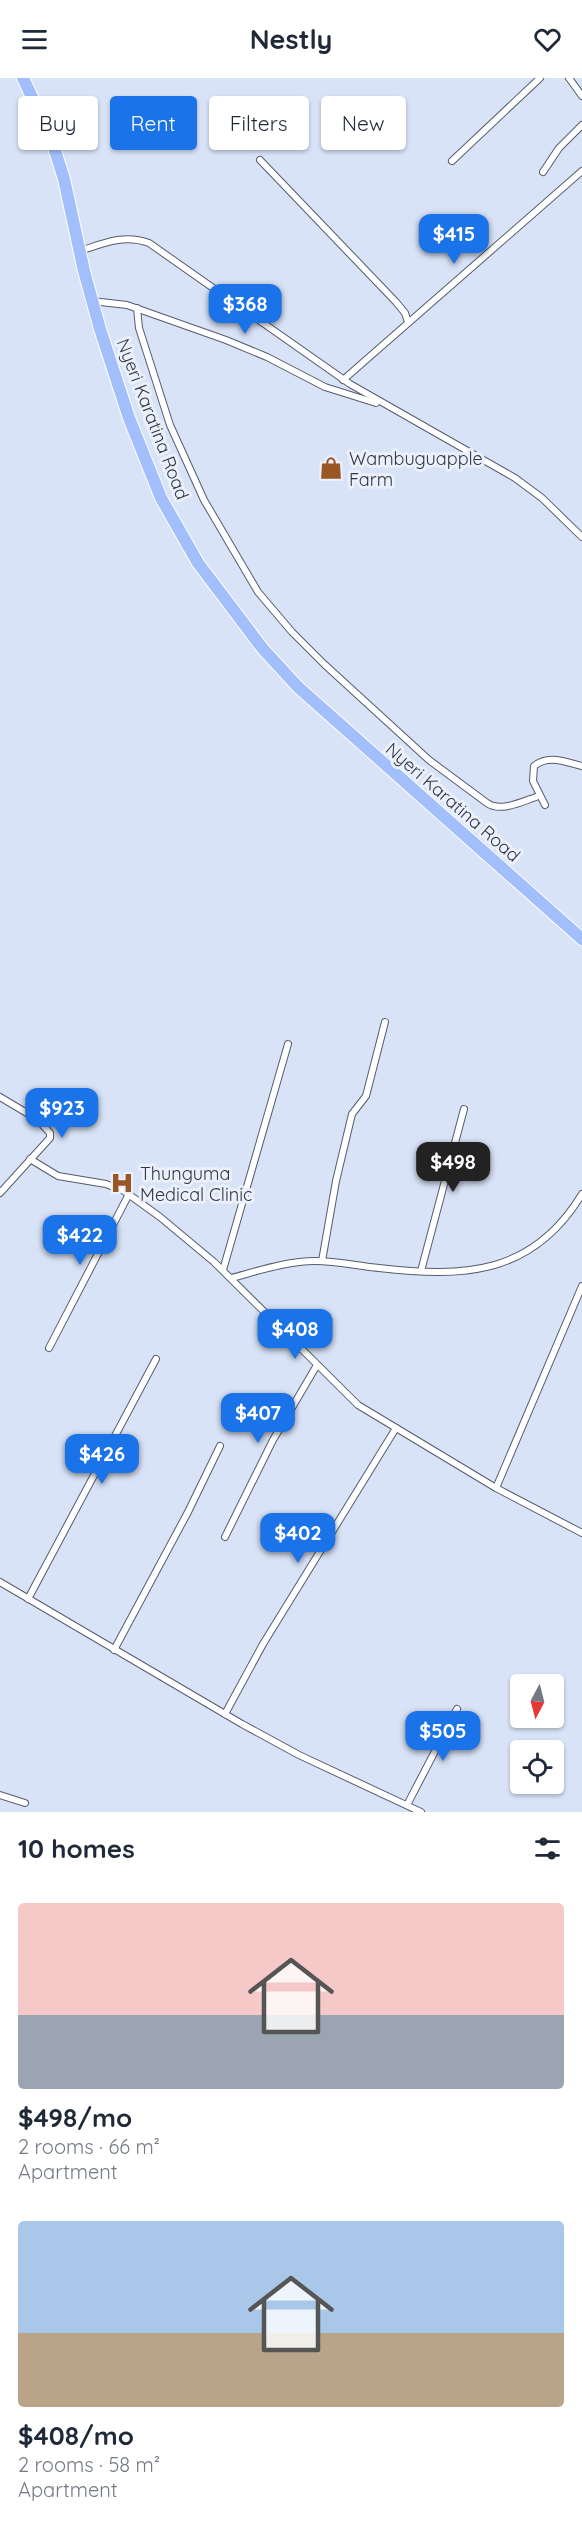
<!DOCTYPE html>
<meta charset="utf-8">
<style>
body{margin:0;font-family:Quicksand,sans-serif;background:#f6f6f7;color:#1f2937;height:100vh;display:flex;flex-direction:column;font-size:22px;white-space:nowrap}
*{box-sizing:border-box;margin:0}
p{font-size:20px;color:#747a83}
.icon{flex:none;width:33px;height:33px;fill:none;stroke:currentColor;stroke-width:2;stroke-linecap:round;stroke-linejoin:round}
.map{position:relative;height:1734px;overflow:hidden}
.drawer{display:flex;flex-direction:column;background:#fff;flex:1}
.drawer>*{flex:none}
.top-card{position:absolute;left:18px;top:18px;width:546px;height:54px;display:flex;gap:12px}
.needle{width:39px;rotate:187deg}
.buttons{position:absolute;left:510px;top:1596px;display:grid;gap:12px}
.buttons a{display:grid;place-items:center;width:54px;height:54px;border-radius:6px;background:#fff;box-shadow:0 2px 4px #0004;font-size:30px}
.price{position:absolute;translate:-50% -51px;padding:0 14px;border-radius:12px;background:#1a73e8;color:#fff;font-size:20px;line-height:39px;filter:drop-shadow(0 2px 3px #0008)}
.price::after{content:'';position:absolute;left:50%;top:36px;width:18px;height:14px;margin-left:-9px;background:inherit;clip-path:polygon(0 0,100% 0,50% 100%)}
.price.selected{background:#222;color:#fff}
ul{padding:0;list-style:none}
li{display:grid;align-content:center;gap:12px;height:318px;padding:0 18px}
li span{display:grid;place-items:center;height:186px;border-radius:6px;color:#555}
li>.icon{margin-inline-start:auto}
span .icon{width:108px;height:108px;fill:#fffc;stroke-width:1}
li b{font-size:26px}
h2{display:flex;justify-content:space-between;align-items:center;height:72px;padding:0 18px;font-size:26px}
.tag{padding:0 21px;border-radius:6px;background:#fff;box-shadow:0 2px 4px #0004;font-size:21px;line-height:54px}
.tag.selected{background:#1a73e8;color:#fff}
header{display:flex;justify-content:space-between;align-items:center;height:78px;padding:0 18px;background:#fff;font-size:27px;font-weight:700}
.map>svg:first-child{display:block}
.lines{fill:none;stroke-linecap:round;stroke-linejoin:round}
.street-casing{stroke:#555c6d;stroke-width:8}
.highway-casing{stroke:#fff;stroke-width:14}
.street{stroke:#fff;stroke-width:6}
.highway{stroke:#a2bffc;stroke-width:12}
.labels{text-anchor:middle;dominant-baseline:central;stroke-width:6;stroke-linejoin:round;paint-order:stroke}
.street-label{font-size:18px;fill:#32363e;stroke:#eaf0fc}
.poi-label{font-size:18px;fill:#32363e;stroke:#eaf0fc;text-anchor:start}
</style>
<header><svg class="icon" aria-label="menu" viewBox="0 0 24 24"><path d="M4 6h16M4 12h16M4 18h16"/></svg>Nestly<svg class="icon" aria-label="heart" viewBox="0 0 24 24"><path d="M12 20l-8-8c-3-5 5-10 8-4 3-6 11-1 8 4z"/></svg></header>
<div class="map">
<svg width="582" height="1734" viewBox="0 0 582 1734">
<rect width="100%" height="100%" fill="#d9e3f7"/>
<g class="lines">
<g class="street-casing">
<g id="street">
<polyline points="569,0 582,18"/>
<polyline points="260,82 396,224 405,235 408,244"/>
<polyline points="452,83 540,0"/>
<polyline points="543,94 559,70 582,47"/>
<path d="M80,173C104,165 124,156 149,165L350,306L515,400L542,420L582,459"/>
<polyline points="92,223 127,227 226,262 267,279 325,309 376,325"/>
<path d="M137,230L139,250L170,347L204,422L258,514L292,554L324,586L429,682L487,725C501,735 523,723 539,718"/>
<polyline points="343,302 582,93"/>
<path d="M545,727L533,703L534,688C549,676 565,684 582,688"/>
<polyline points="0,1019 37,1041 50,1055 50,1060 0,1115"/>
<polyline points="30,1081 58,1098 106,1106 124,1113 160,1139 214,1184 358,1327 496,1410 582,1455"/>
<polyline points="322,1183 336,1103 352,1036 366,1018 385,944"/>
<polyline points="223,1192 288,966"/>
<polyline points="421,1193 464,1031"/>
<path d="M231,1200C258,1193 287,1183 315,1183C337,1183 358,1188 379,1190C464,1200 533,1197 582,1116"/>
<polyline points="49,1270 129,1116"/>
<polyline points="496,1410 582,1208"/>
<polyline points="225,1459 273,1362 317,1287"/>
<polyline points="0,1504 242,1646 299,1677 421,1734"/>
<polyline points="28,1521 156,1281"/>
<polyline points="114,1572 188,1434 220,1368"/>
<polyline points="225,1636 263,1566 396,1350"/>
<polyline points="0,1717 25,1725"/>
<polyline points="407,1727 457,1631"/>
</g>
</g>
<g class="highway-casing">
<polyline id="highway" points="23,0 51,60 64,101 84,193 100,251 129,340 161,420 198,485 263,571 298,609 582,861"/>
</g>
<use href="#street" class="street"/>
<use href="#highway" class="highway"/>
</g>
<defs>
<g id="shop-bare" transform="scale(1.8)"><path d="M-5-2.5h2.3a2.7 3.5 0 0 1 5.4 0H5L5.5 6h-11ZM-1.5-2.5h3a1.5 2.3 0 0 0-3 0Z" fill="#985723" stroke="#eaf0fc" stroke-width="2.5" paint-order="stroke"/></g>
<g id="hospital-bare" transform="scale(1.8)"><path d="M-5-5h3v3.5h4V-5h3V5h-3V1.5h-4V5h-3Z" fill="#985723" stroke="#eaf0fc" stroke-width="2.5" paint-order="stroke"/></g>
</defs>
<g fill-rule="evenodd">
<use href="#shop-bare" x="331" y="390"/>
<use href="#hospital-bare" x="122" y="1105"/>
</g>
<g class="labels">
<g class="street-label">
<text transform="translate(153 341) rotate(69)">Nyeri Karatina Road</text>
<text transform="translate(453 724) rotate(41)">Nyeri Karatina Road</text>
</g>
<g class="poi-label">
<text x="349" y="380">Wambuguapple<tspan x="349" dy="21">Farm</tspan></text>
<text x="140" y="1095">Thunguma<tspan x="140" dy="21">Medical Clinic</tspan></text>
</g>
</g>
</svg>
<div class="buttons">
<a><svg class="needle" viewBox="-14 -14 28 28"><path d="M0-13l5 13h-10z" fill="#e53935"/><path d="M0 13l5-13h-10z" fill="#747a83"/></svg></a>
<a><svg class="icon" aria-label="locate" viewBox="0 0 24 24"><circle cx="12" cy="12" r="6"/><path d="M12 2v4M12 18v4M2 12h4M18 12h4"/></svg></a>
</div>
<b class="price" style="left:454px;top:187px">$415</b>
<b class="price" style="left:245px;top:257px">$368</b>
<b class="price" style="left:62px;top:1061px">$923</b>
<b class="price selected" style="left:453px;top:1115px">$498</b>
<b class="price" style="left:80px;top:1188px">$422</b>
<b class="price" style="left:295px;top:1282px">$408</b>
<b class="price" style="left:258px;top:1366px">$407</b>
<b class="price" style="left:102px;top:1407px">$426</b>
<b class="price" style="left:298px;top:1486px">$402</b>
<b class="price" style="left:443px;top:1684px">$505</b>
<div class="top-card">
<a class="tag">Buy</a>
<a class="tag selected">Rent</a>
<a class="tag">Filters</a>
<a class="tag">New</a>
</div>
</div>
<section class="drawer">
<h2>10 homes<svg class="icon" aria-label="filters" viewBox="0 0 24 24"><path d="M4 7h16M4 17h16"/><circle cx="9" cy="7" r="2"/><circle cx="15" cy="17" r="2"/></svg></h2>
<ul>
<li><span style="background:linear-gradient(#f6c9c9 60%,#9aa5b1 0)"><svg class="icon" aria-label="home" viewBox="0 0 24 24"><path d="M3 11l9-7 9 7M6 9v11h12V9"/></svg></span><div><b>$498/mo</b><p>2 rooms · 66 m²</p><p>Apartment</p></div></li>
<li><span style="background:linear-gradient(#a9c7e8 60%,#b9a48a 0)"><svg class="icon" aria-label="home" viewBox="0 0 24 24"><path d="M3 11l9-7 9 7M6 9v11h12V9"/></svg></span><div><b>$408/mo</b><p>2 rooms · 58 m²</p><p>Apartment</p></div></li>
</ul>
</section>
